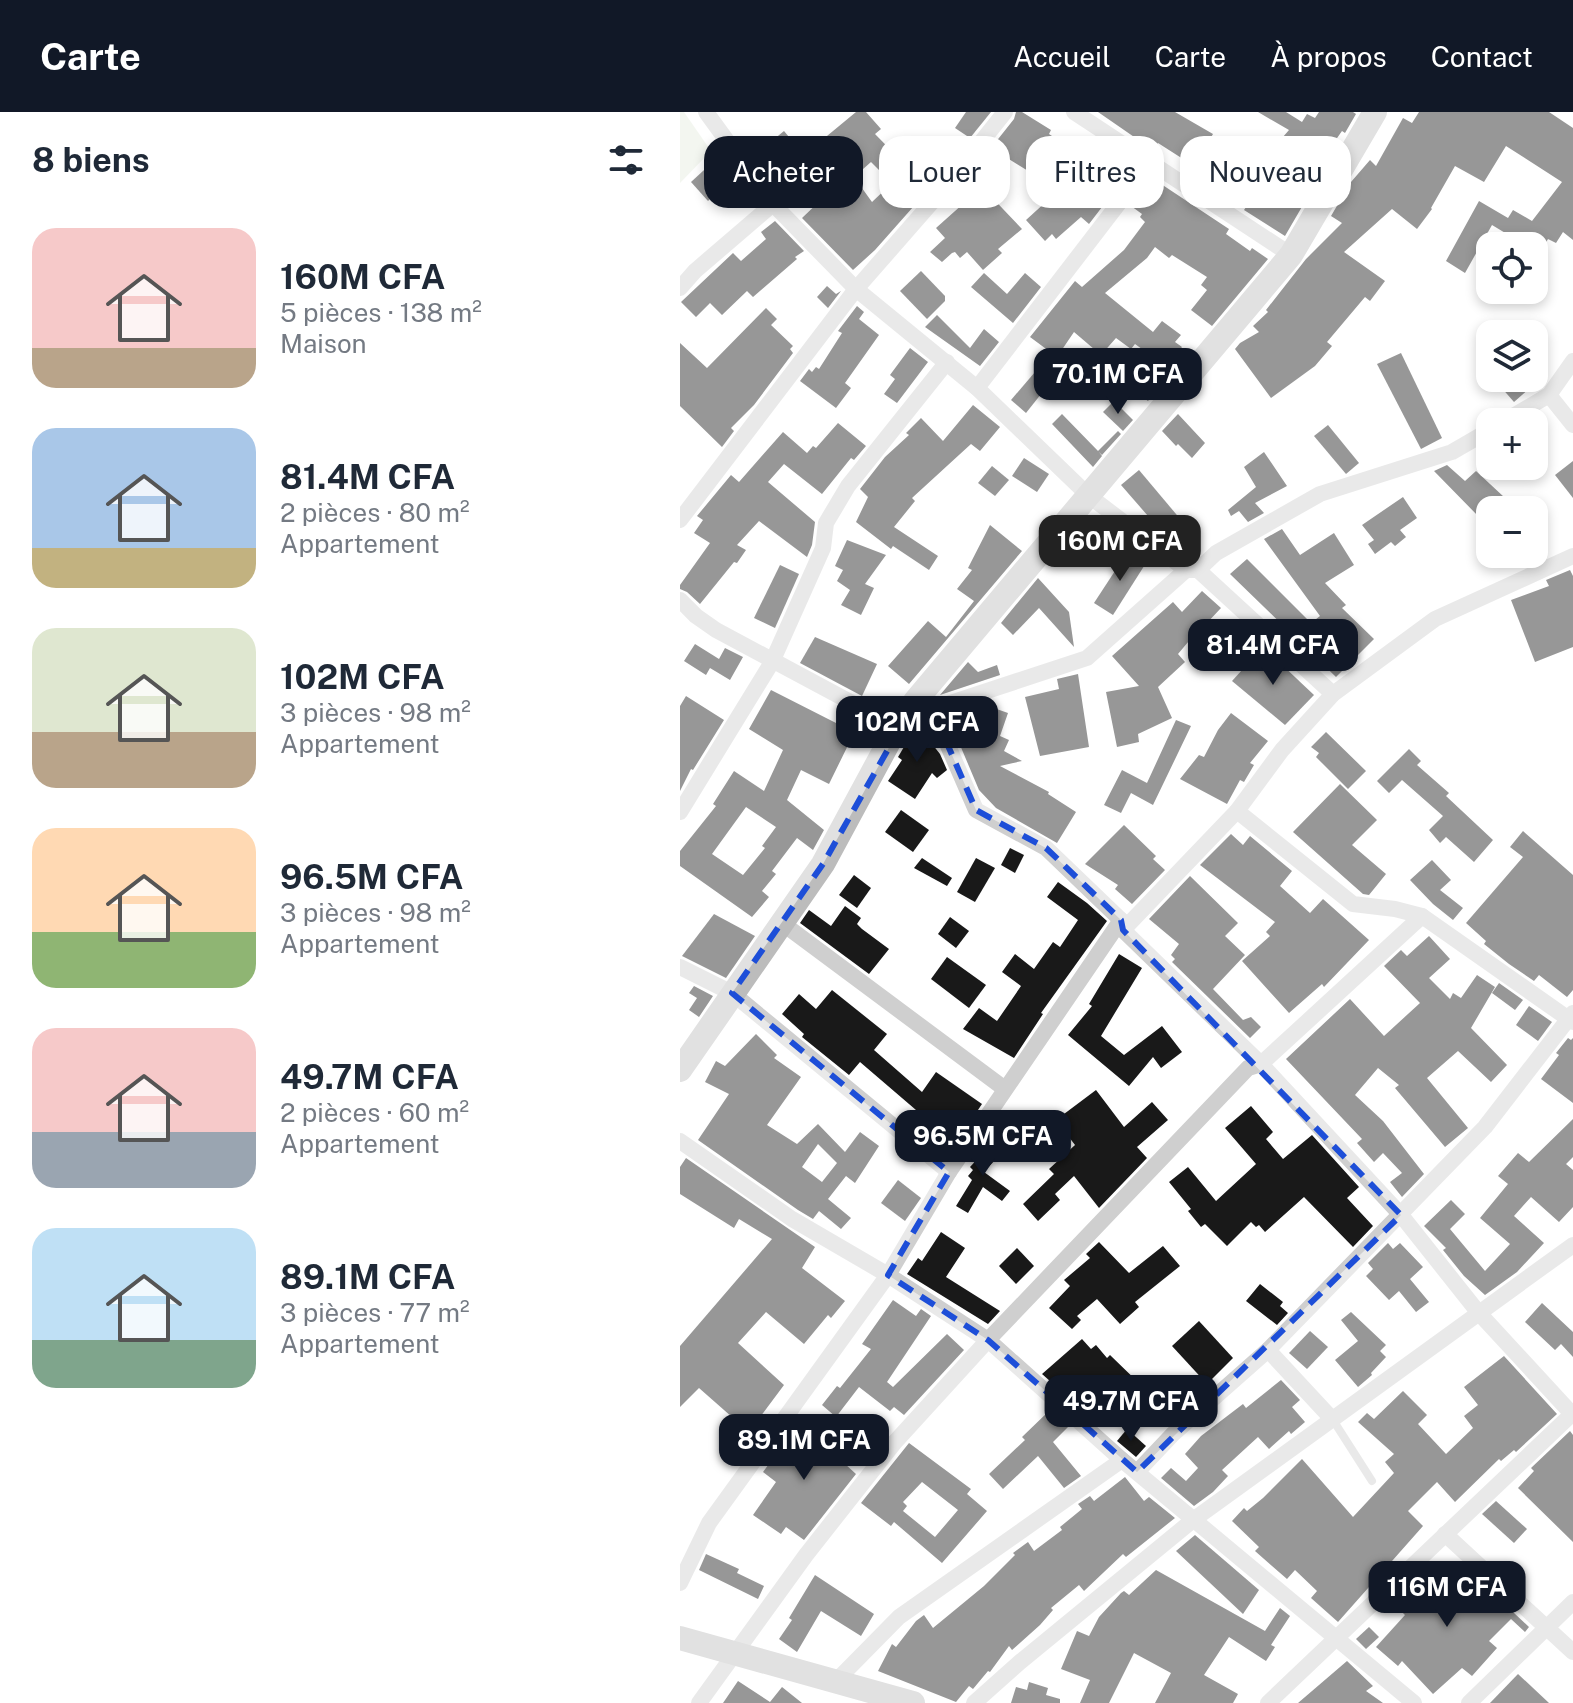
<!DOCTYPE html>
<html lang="fr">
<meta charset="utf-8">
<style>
body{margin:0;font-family:"Public Sans",sans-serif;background:#f2f2f3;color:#1f2937;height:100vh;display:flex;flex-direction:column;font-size:30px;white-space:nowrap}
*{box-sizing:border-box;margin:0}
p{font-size:26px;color:#747a83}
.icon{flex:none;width:44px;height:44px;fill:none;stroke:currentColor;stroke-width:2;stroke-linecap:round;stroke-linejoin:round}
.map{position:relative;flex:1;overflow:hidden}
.panel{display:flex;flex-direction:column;background:#fff;width:680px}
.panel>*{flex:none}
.hud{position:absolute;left:24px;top:24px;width:748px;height:72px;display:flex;gap:16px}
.fabs{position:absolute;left:796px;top:120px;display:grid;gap:16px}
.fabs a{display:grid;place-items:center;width:72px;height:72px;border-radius:16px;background:#fff;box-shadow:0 4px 12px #0003;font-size:40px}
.price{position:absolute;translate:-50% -68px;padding:0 18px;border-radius:16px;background:#111827;color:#fff;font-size:26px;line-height:52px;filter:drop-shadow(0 2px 4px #0008)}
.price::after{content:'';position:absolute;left:50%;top:48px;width:24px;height:18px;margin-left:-12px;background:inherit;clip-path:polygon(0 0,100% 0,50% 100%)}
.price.selected{background:#222;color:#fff}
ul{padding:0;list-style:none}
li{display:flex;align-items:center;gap:24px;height:200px;padding:0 32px}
li span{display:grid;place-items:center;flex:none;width:224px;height:160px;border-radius:24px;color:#555}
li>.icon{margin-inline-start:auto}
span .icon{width:96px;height:96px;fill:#fffc;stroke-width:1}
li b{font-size:34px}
h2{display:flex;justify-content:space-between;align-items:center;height:96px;padding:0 32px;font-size:34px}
.pill{padding:0 28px;border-radius:24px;background:#fff;box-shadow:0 4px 12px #0003;font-size:28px;line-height:72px}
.pill.selected{background:#111827;color:#fff}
header{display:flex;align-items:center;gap:48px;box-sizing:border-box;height:112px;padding:0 40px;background:#111827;color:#fff}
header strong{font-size:38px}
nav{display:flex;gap:44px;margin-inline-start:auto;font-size:28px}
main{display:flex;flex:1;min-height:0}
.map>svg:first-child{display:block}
.green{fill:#e5ecde}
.building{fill:#191919;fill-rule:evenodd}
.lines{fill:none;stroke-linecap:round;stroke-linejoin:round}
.lane{stroke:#cfcfcf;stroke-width:8}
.street{stroke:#cfcfcf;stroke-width:16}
.secondary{stroke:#bcbcbc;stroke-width:24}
.marked{fill:none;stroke:#1d4ed8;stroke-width:6;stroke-dasharray:16 10;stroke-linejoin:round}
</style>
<header>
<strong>Carte</strong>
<nav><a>Accueil</a><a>Carte</a><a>À propos</a><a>Contact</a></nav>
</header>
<main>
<section class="panel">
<h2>8 biens<svg class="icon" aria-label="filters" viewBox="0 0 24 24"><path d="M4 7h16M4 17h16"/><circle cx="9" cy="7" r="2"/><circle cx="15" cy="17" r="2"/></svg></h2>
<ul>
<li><span style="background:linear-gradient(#f6c9c9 75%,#b9a48a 0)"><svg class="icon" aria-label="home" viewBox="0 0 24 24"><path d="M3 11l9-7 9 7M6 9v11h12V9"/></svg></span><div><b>160M CFA</b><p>5 pièces · 138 m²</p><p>Maison</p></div></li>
<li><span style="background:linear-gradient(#a9c7e8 75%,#c2b280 0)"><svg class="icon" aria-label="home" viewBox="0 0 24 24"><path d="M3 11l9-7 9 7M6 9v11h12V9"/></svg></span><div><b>81.4M CFA</b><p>2 pièces · 80 m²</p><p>Appartement</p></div></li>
<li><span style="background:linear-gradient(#dfe7d0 65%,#b9a48a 0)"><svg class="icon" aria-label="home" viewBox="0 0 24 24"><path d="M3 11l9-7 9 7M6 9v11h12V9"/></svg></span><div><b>102M CFA</b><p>3 pièces · 98 m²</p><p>Appartement</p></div></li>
<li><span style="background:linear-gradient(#ffd9b3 65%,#8fb573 0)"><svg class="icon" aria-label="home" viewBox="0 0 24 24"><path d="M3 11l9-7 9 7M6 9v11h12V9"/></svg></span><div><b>96.5M CFA</b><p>3 pièces · 98 m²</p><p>Appartement</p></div></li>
<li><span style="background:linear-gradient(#f6c9c9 65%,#9aa5b1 0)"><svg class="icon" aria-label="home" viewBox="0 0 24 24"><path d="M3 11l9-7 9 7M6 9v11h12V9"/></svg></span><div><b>49.7M CFA</b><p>2 pièces · 60 m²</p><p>Appartement</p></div></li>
<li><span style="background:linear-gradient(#bfe0f5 70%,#7fa58c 0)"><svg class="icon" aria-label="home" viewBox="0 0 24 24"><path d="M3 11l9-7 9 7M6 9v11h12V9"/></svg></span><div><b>89.1M CFA</b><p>3 pièces · 77 m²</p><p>Appartement</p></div></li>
</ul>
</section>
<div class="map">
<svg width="893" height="1591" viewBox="0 0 893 1591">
<rect width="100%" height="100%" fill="#fff"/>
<polygon class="green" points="0,0 4,0 31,39 0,71"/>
<g class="building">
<path d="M176,0H186L201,17L195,22L249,77L195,138L173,158L122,106L143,86L126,68L104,88L72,45L104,19L124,43ZM191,50L212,71L192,90L174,65Z"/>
<polygon points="286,0 311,0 290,26 275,16"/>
<polygon points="336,0 342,0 371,18 369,22 423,58 427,54 442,69 409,112 401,105 376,127 372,122 365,129 346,108 379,78 311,36 334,7"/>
<polygon points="418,0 495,0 533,22 514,54 478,31 473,38"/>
<polygon points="578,0 606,0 622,10 627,2 635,6 639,0 673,0 676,2 665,21 662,19 643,46 648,50 605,124 564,98 566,95 537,72 553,53 576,71 594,43 590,40 609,18"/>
<polygon points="739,0 869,0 893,16 893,128 883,120 876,131 868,127 860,141 854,138 854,134 847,134 812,113 785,161 766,149 799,89 828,106 833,98 852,109 882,70 826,34 804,70 775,54 751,96 752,97 737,117 712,97 664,140 705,169 690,189 685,185 647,230 652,234 635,254 591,286 555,237 560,231 579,220 573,214 588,200 586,198 626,147 662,111 651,104 671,70 690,48 696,54 723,6 732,11"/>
<polygon points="36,47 53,66 28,89 11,70"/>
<polygon points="472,66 549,117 546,122 570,139 572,136 588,147 532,214 511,198 527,178 521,173 527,165 492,143 489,146 475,135 467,146 425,181 473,220 482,209 501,223 495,230 502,235 499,239 506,244 468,289 454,279 477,248 455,232 451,237 436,226 421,243 394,220 377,245 350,225 395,169 402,175 444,138 465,110 460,105 462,102 451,94"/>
<polygon points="293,74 298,80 303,76 342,117 318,137 322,141 303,158 287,140 280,146 275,140 272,141 262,150 250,140 265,126 256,116 284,91 280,86"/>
<polygon points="95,109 124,139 115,145 117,147 73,185 67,179 42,203 30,191 16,205 1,190 53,141 61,149 86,127 81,120"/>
<polygon points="241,159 265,184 265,189 247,207 220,179"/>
<polygon points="304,161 327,182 345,161 361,175 333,211 291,175"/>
<polygon points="147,174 156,182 161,179 148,196 137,185"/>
<polygon points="177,194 184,200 179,207 199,223 165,271 171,276 156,296 120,269 129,257 132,260 136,255 139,257 162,221 158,219"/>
<polygon points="86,196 97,207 91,213 113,234 110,237 113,241 74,293 51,316 54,319 42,335 0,294 0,231 27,256"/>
<polygon points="257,203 290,236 304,217 319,230 300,254 245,215"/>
<polygon points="230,236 248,250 217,291 204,282 215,267 210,263"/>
<polygon points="721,241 762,326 741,337 697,252"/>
<polygon points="355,260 369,272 346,301 331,288"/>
<polygon points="813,266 843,266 851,275 834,290"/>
<polygon points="434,289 453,308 443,319 423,300"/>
<polygon points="293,293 320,315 300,339 291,332 232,386 235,389 214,415 258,444 249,458 213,434 211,437 176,410 188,385 180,377 205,345 229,323 226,321 241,306 263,329"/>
<polygon points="382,302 418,339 438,319 441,322 422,343 419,340 422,344 413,355 372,312"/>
<polygon points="498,302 525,331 512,346 498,332 496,334 482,319"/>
<polygon points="158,311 186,334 174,348 171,346 142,382 104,352 88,370 135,410 132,433 127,445 79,409 57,433 66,438 57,451 54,450 20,492 7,480 0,477 0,473 30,431 14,421 23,408 17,404 51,363 59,370 103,320 127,341 133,334 136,336"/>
<polygon points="648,313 679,351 666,362 634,324"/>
<polygon points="584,340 607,374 575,391 584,401 568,410 559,399 551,404 548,398 576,375 564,355"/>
<polygon points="344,346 369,362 357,380 332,364"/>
<polygon points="893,349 893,386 875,363"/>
<polygon points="767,353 785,369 796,359 824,385 799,405 754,359"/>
<polygon points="312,354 329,368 315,384 298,371"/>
<polygon points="459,358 512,421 495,435 441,373"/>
<polygon points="723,385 737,406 720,418 726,425 715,434 711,430 695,442 688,432 694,428 682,413"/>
<polygon points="310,413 342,439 229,572 208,554 248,509 266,525 294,489 277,477 292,458 288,456"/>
<polygon points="602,417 620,443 654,421 674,453 645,471 666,493 662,496 694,527 656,565 550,462 567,447 631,511 640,504 584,427"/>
<polygon points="167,428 206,443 185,472 194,476 181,503 161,493 170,478 157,469 163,458 155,454"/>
<polygon points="448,439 466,451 433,503 414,491"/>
<polygon points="100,453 119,462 95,516 74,506"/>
<polygon points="890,458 893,464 893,535 855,550 831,488 869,474 866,468"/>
<polygon points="358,466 389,500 394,535 359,496 333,523 321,511"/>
<polygon points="522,479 541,496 525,513 524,511 498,542 505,550 478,575 492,606 458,622 459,630 437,635 426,580 459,574 432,544 493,490 502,500"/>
<polygon points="135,525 197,552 182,584 120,551"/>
<polygon points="15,532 39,547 45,536 63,545 50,568 30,556 26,563 4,549"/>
<polygon points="583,535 634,583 605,613 552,569"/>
<polygon points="288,550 298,560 317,553 320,563 260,583"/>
<polygon points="398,562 409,635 360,644 345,585 379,577 377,567"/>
<path d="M91,578L156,611L157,608L176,617L149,672L121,658L107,688L144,718L133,738L117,726L92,759L96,762L82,779L89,785L72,805L0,754V739L36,694L33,692L54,659L84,679L103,638L69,617ZM66,695L96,715L82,734L85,736L63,763L32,742Z"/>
<polygon points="6,584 44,608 13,658 11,657 0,679 0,594"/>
<polygon points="308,594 328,601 320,624 329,628 324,639 342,649 320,654 369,680 368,682 396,700 377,731 316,696 299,678 280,633 285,622 277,615 281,601"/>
<polygon points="551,601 588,629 570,651 574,653 564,670 560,668 547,692 500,667 519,643 524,645 538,618"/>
<polygon points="496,608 511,614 473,693 451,681 441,701 424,693 442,658 467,671"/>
<polygon points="237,613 260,642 267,658 257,666 252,661 235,687 208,669 222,648 218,645"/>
<polygon points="646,620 686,659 668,677 636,645 639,641 631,635"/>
<polygon points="729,637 741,649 737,653 769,681 766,684 813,728 794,750 766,725 760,731 749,718 763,704 722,668 709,681 697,669"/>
<polygon points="660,672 697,708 672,733 706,762 689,783 683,782 613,720"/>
<polygon points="221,698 249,718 233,740 205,720"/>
<polygon points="444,713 476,744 473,747 485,758 452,792 435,777 438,773 405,752"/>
<polygon points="843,719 893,763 893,878 887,885 859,863 854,869 829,852 804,832 806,829 786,811 843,745 830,735"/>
<polygon points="551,722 563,733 570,724 612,759 600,774 630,801 643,787 689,828 644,875 642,872 609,901 562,849 590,824 586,820 595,810 520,753"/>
<polygon points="330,736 344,743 335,761 321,753"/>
<polygon points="242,746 272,766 267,774 234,756"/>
<polygon points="296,746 315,756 295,790 277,780"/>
<polygon points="752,748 771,768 760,778 783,796 773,808 753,792 730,768"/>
<polygon points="174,763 191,776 177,796 159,783"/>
<polygon points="510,764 558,811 545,824 565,843 533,877 563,908 571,905 581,915 570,926 492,850 495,847 491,843 499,832 469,807"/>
<polygon points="378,770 407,791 427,809 361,901 363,902 334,946 283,917 299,896 317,909 341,874 322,860 335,842 354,857 373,830 380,835 398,808 367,785"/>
<polygon points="165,794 181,806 177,812 182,817 209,837 189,862 120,811 129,798 151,814"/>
<polygon points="34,802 75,824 46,866 2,844"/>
<polygon points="270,805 289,819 276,836 258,822"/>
<polygon points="749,824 770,847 749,866 770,887 773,881 781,886 797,863 815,875 791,916 827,953 811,970 778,939 747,966 788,1016 765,1035 715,976 719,973 698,956 675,983 703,1009 744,1062 722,1085 710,1070 722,1061 703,1041 694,1050 677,1031 682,1027 606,947 670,887 704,924 740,891 704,854 721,838 727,844"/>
<polygon points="439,842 462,856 421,924 444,943 482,914 502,940 481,956 473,945 449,974 388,923 412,894 409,892"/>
<polygon points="267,845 306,873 289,896 251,867"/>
<polygon points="819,871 843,888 835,898 812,881"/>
<polygon points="14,874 33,884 19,905 9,898 17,886 9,881"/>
<polygon points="152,878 207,922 194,938 242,980 256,960 302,992 269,1041 227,1011 236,998 180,950 169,963 122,925 124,922 102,902 119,882 136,897"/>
<polygon points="849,894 872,910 858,929 836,913"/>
<path d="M76,922L97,943L94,946L121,965L87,1013L117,1032L138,1012L165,1040L180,1020L199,1034L175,1071L166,1064L148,1087L171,1106L161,1117L139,1099L133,1107L118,1098L18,1028L49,982L25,970L36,949L45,954ZM138,1032L157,1051L142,1070L122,1055Z"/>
<polygon points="888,926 891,928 893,926 893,991 861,967 879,943 876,941"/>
<polygon points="416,978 444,1015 472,990 488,1008 457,1035 467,1046 419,1096 394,1064 375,1082 380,1088 358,1109 343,1092 374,1062 369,1057 395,1033 376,1008"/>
<polygon points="571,994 593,1020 586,1027 603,1047 632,1023 679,1075 667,1086 693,1114 673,1135 624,1085 585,1120 579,1113 576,1115 571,1110 547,1134 525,1112 521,1115 508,1099 511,1097 489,1070 508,1055 536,1089 576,1052 545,1016"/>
<polygon points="893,1007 893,1045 886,1052 893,1058 893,1095 879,1110 851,1085 834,1104 864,1131 837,1160 805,1183 784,1164 763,1138 766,1136 744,1114 771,1088 785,1102 770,1117 805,1159 830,1132 800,1106 828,1072 818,1064 838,1041 849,1050"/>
<polygon points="316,1027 326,1036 304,1060 330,1079 322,1089 303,1075 288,1101 276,1094 292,1068 288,1064 293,1058 290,1055"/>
<polygon points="6,1046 135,1135 122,1156 165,1189 151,1206 148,1203 124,1232 86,1200 58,1231 104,1273 69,1320 19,1276 0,1295 0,1234 92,1127 59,1107 54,1116 0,1082 0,1055"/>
<polygon points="218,1068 241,1086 225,1109 201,1091"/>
<polygon points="261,1120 285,1136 266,1165 320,1199 308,1212 227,1162 238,1146 242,1149"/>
<polygon points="419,1130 449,1161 483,1134 500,1154 455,1190 459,1195 440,1212 417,1187 397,1204 401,1208 392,1217 369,1196 390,1174 384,1168 410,1146 406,1142"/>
<polygon points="708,1131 713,1137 720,1131 743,1155 730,1167 749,1190 736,1200 719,1179 709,1188 686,1164 693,1157 688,1151"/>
<polygon points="337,1136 354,1154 336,1172 319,1154"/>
<polygon points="580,1172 603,1190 600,1194 608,1201 597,1213 566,1189"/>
<polygon points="213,1188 236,1204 241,1197 251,1204 207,1270 213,1275 267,1222 284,1238 224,1303 214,1295 210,1299 179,1275 156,1305 142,1293 157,1274 160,1276 191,1237 182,1232"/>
<polygon points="862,1191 893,1220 893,1245 881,1232 875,1238 845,1210"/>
<polygon points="671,1200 706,1233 700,1239 706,1245 691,1261 692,1263 678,1275 655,1248 678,1229 661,1208"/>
<polygon points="519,1209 553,1246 527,1272 492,1234"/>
<polygon points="630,1219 648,1235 627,1257 609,1241"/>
<polygon points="402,1227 411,1237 416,1233 427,1246 430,1243 464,1276 469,1270 490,1291 472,1309 442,1278 413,1307 362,1262"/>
<polygon points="824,1244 877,1302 836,1340 834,1338 821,1349 819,1347 775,1390 757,1370 728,1399 743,1414 658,1510 631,1486 637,1479 615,1458 607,1467 575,1439 579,1435 552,1409 564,1396 567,1399 583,1386 622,1347 673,1405 714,1361 705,1350 714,1342 678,1310 687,1301 694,1307 723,1279 747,1303 738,1312 766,1342 793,1316 784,1304 798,1293 784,1275"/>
<polygon points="601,1268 620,1288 612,1295 625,1310 611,1322 609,1319 589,1337 578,1325 542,1358 548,1364 533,1380 514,1394 481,1366 491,1356 506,1369 518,1356 505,1342 521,1324 563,1292 566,1296"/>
<polygon points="370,1298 388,1315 373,1330 401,1364 384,1376 358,1344 323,1377 309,1362 345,1328 342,1325"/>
<polygon points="152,1313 168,1326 154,1342 176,1362 124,1428 106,1415 101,1422 73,1403 96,1370 83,1360 103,1333 100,1331 112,1315 135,1333"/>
<polygon points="447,1317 466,1334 456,1345 437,1329"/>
<polygon points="890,1319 893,1323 893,1430 838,1376 854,1359 851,1356"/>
<path d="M229,1331L291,1377L287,1382L307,1399L262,1451L214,1410L211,1414L181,1391ZM242,1370L278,1398L255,1425L223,1399L227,1394L223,1390Z"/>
<polygon points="445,1365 464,1389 469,1385 495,1406 446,1445 443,1442 404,1479 399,1473 371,1496 373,1498 360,1513 332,1538 329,1534 310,1560 308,1559 293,1577 289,1574 276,1590 198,1559 212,1532 216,1535 236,1509 244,1503 253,1516 304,1474 335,1443 333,1441 348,1430 354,1439 382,1418 380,1415 402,1397 398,1392 410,1384 414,1389"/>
<polygon points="816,1389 847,1417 834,1431 802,1402"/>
<polygon points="515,1423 579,1478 563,1502 496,1439"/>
<polygon points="26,1442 59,1457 57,1461 84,1474 78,1487 19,1458"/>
<polygon points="785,1455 849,1515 845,1520 831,1507 809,1529 817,1536 792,1564 782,1556 753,1582 722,1549 718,1554 696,1535 725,1503 713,1491 740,1464 757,1482"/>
<polygon points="476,1458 585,1519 600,1496 610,1504 591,1533 595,1535 586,1549 549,1525 524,1563 558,1582 553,1591 475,1591 491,1561 454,1541 429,1591 400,1591 410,1568 381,1557 397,1519 409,1524 419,1505 441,1481 444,1479 449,1483"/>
<polygon points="135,1463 194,1502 181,1524 141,1499 117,1540 99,1527 112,1508 109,1506"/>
<polygon points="689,1515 699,1525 686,1537 676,1527"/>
<polygon points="667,1549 693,1574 686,1579 703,1591 618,1591"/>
<polygon points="838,1562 869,1591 810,1591"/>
<polygon points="58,1569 90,1590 102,1575 122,1591 43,1591"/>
<polygon points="349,1570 368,1576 366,1583 380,1587 380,1591 331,1591 336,1575 347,1578"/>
</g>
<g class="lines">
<polyline class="lane" points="653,1308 692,1369"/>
<g class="street">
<polyline points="26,0 93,92 176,177 297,276 408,383 506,458"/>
<polyline points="394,0 611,143"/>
<polyline points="0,176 15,159 93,92"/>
<polyline points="297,276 469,52"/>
<polyline points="869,283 893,313"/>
<polyline points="823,310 869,283 893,249"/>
<polyline points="0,408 176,177 267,73 325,0"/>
<polyline points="518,458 653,582"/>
<polyline points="0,488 16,504 36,518 217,615"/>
<polyline points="236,588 252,597 296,698 366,736 441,808 445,812 443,818 581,952 721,1103 798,1200 893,1303"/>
<polyline points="252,597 407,546 506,458 518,458 536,441 640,382 772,340 810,318"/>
<polyline points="557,699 673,792 715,797 742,804 893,910"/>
<polyline points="0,700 92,550 143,436 146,411 168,374 267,250"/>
<polyline points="102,811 325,977"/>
<polyline points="443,818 557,699 602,638 653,582 755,507 893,444"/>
<polyline points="0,855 52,881 269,1060"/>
<polyline points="0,1029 112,1107 208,1163 308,1228 442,1348 734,1591"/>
<polyline points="588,1238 653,1308"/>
<polyline points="457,1360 493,1322 588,1238 805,1015 893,901"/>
<polyline points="765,1422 893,1540"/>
<polyline points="0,1471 29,1411 208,1163 269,1060 441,808"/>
<polyline points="155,1570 219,1505 442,1348"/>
<polyline points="19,1591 126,1443 215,1330 308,1228 568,956 581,952 742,804"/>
<polyline points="294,1591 340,1550 513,1408 893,1133"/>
<polyline points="588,1591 892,1302"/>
<polyline points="789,1591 893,1490"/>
</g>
<g class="secondary">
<polyline points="0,958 143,752 217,615 236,588 611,143 695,0"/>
<polyline points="0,1526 233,1591"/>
</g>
</g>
<path d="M0 0H893V1591H0ZM236,588L252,597L296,698L366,736L441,808L443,818L721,1103L457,1360L308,1228L208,1163L269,1060L52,881L143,752Z" fill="#fff" fill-opacity=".55" fill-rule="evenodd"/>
<path class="marked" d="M236,588L252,597L296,698L366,736L441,808L443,818L721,1103L457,1360L308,1228L208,1163L269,1060L52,881L143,752Z"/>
</svg>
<div class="fabs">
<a><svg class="icon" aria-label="locate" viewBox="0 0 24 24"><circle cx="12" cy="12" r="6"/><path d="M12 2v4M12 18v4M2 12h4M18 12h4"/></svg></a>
<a><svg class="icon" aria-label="layers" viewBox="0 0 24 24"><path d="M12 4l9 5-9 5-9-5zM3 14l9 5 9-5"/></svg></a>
<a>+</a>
<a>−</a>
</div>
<b class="price" style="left:438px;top:304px">70.1M CFA</b>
<b class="price selected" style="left:440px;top:471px">160M CFA</b>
<b class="price" style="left:593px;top:575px">81.4M CFA</b>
<b class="price" style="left:237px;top:652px">102M CFA</b>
<b class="price" style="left:303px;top:1066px">96.5M CFA</b>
<b class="price" style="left:451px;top:1331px">49.7M CFA</b>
<b class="price" style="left:124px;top:1370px">89.1M CFA</b>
<b class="price" style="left:767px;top:1517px">116M CFA</b>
<div class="hud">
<a class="pill selected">Acheter</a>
<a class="pill">Louer</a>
<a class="pill">Filtres</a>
<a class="pill">Nouveau</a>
</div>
</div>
</main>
